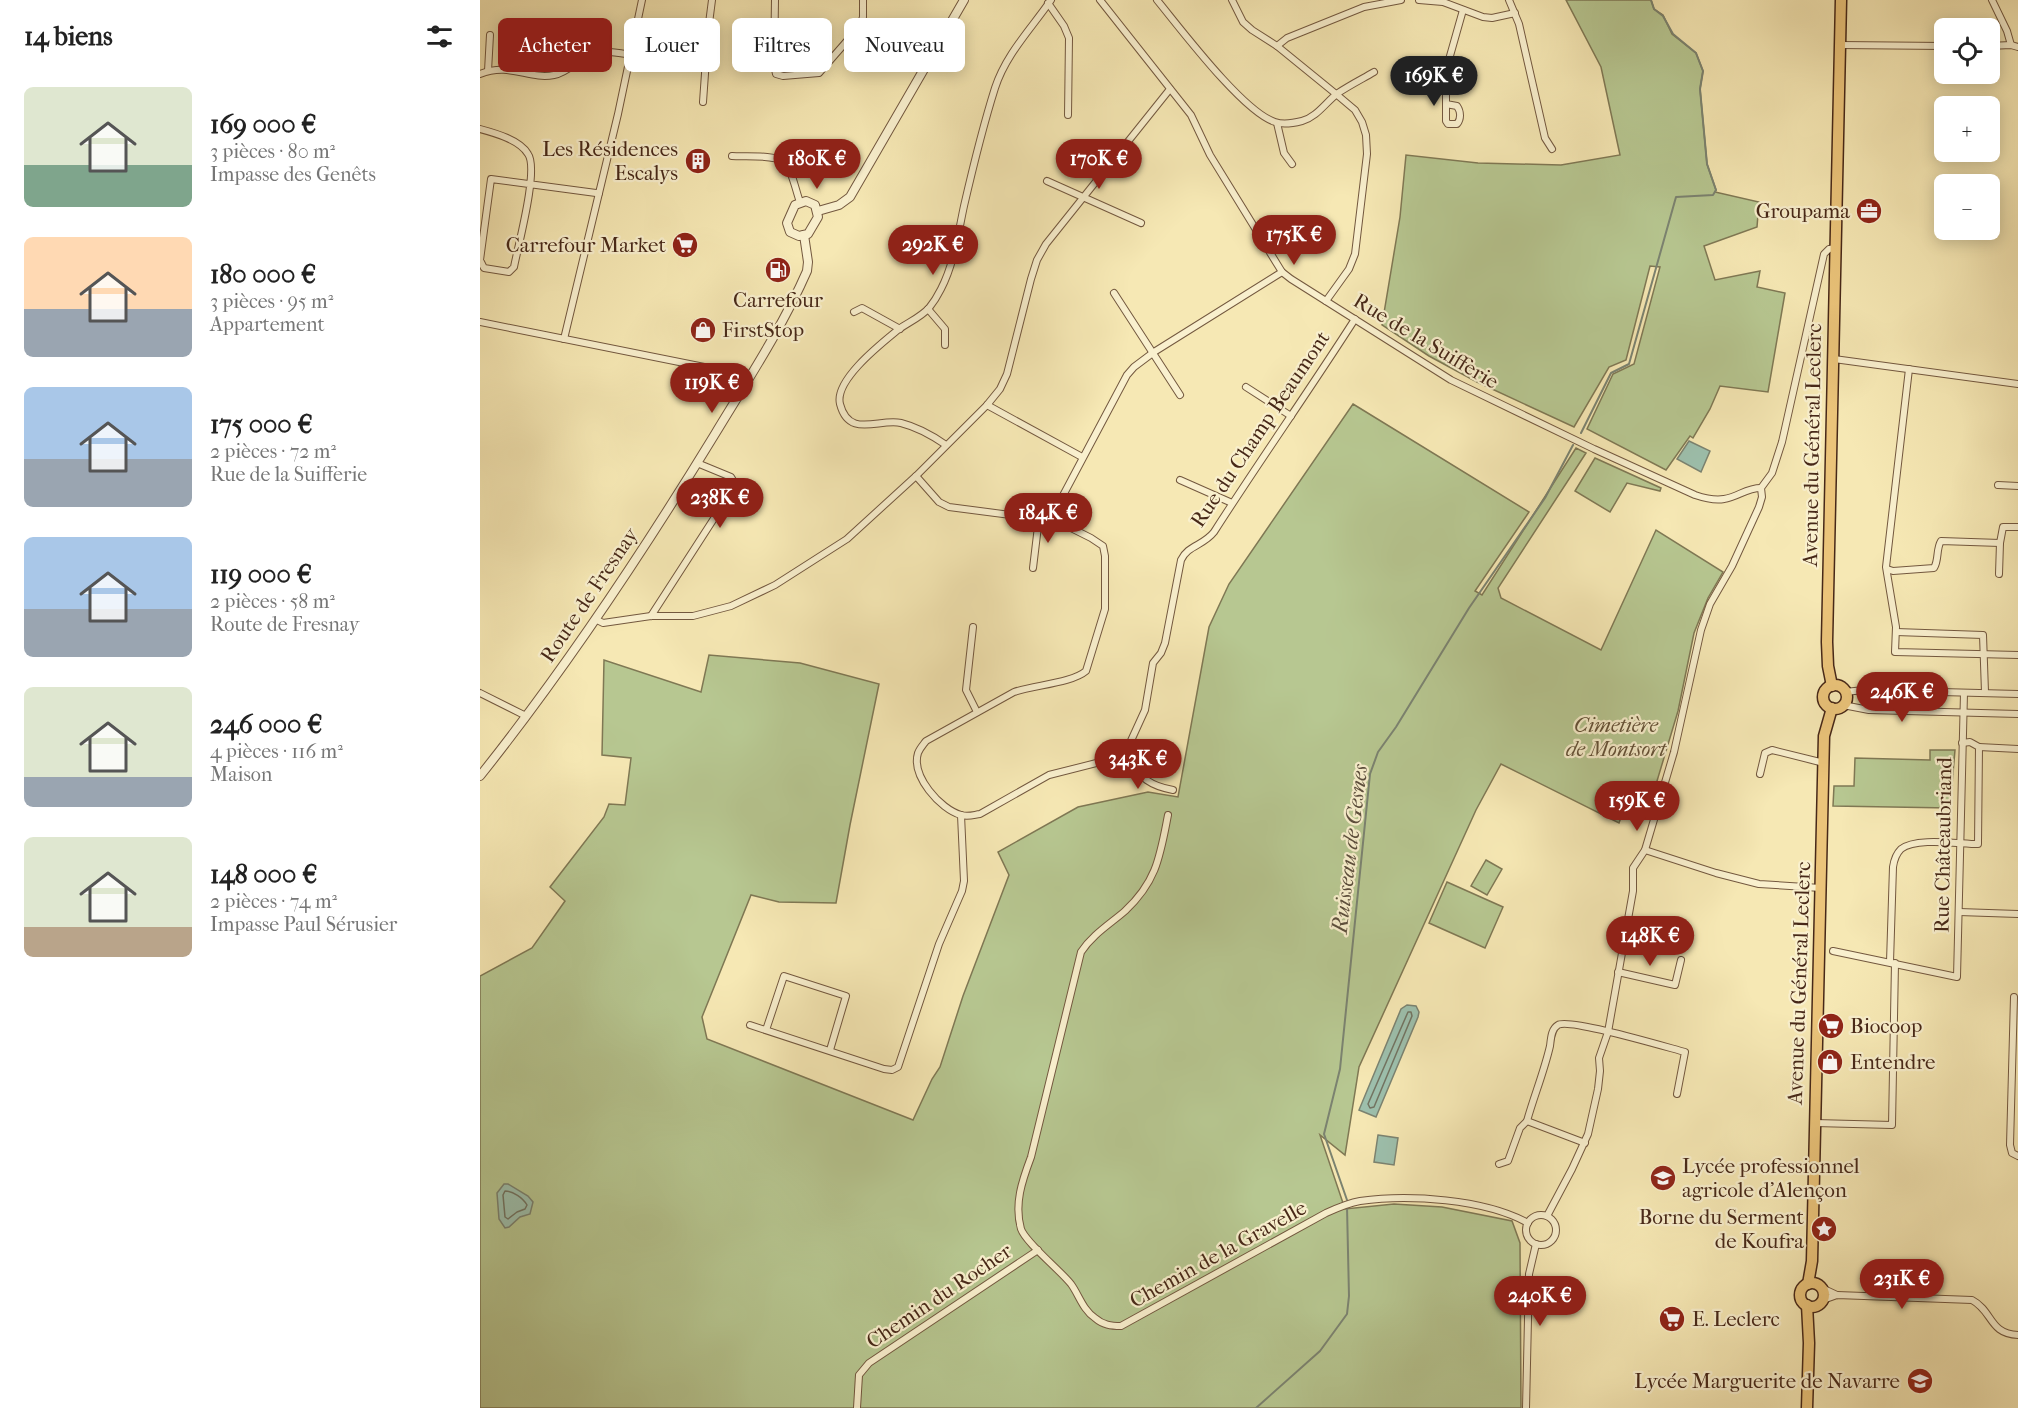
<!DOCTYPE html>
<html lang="fr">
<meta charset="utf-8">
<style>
body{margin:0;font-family:"IM FELL French Canon",serif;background:#f6f6f6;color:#222;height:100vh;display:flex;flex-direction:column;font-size:22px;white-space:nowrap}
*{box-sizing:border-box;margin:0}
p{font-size:20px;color:#767676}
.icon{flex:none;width:33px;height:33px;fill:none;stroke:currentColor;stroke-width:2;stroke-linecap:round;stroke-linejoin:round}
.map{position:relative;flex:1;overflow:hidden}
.details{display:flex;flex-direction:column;background:#fff;width:480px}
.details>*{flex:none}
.top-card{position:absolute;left:18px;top:18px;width:570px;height:54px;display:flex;gap:12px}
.fabs{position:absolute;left:1454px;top:18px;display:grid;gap:12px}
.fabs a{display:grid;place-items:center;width:66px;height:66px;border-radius:9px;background:#fff;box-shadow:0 3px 15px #0003;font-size:30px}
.price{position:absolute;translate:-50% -51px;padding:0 14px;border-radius:21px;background:#8f2418;color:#fff;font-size:20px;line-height:39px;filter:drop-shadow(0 2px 3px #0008)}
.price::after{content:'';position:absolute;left:50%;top:36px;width:18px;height:14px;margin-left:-9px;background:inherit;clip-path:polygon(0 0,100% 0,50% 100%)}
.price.active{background:#222;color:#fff}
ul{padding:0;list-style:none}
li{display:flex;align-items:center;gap:18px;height:150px;padding:0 24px}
li span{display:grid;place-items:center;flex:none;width:168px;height:120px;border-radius:9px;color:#555}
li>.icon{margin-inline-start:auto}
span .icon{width:72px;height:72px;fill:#fffc;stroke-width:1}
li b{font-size:26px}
h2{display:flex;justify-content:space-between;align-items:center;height:72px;padding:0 24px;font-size:26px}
.chip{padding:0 21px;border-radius:9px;background:#fff;box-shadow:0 3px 15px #0003;font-size:21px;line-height:54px}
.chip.active{background:#8f2418;color:#fff}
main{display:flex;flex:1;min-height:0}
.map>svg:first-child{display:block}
.green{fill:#b7c791;stroke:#7f7854;stroke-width:1.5}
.water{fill:#9dc0ad;stroke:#7b8371;stroke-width:1.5}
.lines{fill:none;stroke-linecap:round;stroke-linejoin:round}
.shore{stroke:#727462;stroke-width:1.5}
.stream{stroke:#7b8371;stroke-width:2}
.minor-casing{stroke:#73583f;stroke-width:8}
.tertiary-casing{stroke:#73583f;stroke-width:10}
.primary-casing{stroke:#472818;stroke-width:13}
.minor{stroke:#f9f0ce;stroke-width:6}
.tertiary{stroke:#f9f0ce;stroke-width:8}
.primary{stroke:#ebc47a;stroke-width:10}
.labels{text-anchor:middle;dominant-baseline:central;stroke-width:4.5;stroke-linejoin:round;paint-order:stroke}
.poi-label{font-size:21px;fill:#472818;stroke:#f9f0ce;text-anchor:end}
.street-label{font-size:21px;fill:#472818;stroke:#f9f0ce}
.park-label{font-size:21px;font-style:italic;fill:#635036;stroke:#f9f0ce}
.water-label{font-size:22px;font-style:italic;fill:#5c4e3d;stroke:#f9f0ce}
</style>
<main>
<section class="details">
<h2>14 biens<svg class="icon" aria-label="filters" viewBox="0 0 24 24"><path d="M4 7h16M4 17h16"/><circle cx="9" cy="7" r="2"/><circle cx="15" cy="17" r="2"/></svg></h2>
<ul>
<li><span style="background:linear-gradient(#dfe7d0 65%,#7fa58c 0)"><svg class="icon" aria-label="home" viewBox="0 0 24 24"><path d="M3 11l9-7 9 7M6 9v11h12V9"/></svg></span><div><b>169 000 €</b><p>3 pièces · 80 m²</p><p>Impasse des Genêts</p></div></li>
<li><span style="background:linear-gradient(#ffd9b3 60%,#9aa5b1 0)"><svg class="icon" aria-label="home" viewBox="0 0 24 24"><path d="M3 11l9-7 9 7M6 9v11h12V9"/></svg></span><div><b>180 000 €</b><p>3 pièces · 95 m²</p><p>Appartement</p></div></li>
<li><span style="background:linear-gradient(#a9c7e8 60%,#9aa5b1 0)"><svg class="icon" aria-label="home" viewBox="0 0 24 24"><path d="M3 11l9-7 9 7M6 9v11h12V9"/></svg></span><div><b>175 000 €</b><p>2 pièces · 72 m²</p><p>Rue de la Suifferie</p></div></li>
<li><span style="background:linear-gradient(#a9c7e8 60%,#9aa5b1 0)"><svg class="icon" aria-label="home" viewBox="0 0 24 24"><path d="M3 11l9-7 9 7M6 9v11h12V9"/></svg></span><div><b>119 000 €</b><p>2 pièces · 58 m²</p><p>Route de Fresnay</p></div></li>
<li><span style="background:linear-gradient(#dfe7d0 75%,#9aa5b1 0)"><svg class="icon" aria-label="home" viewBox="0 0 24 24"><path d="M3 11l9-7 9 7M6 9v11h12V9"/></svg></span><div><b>246 000 €</b><p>4 pièces · 116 m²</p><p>Maison</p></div></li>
<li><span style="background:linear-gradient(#dfe7d0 75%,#b9a48a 0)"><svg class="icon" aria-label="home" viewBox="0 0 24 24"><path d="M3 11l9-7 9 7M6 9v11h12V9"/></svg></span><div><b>148 000 €</b><p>2 pièces · 74 m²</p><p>Impasse Paul Sérusier</p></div></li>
</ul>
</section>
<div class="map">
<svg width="1538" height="1408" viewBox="0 0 1538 1408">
<rect width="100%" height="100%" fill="#f6e8b4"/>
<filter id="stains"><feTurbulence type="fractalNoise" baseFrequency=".00333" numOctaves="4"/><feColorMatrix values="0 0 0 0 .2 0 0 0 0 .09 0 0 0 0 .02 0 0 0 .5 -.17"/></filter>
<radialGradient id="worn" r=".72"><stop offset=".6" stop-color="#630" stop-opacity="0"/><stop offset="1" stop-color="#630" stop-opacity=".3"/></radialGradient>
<g class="green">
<polygon points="1086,0 1171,0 1174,9 1183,15 1192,34 1216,53 1223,71 1220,89 1227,164 1236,190 1235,192 1279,202 1277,227 1224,246 1235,280 1280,271 1277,287 1305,293 1288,392 1240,386 1230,409 1213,438 1210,436 1186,470 1107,429 1133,374 1154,364 1180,267 1170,266 1146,360 1129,367 1094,427 997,382 949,356 902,325 920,217 926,155 998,163 1081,165 1140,155 1121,67"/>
<polygon points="873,404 1049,512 995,591 1002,595 1096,448 1106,453 1018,588 1021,598 1121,650 1176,530 1243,572 1228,598 1214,633 1198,711 1168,811 1146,803 1139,823 1021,764 996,810 879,1067 865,1155 840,1135 865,1209 914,1204 962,1207 1032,1221 1040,1243 1041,1408 0,1408 0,976 52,948 85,901 70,887 124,817 129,804 145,805 151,758 122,755 124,660 221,692 229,655 320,663 399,684 370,825 356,903 299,902 271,895 222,1017 227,1039 433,1120 452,1079 460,1067 483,996 529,875 518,852 598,807 668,792 698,797 729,627 749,584"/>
<polygon points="1115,458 1181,488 1180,491 1147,483 1130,512 1095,491"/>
<polygon points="1450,750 1475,750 1470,808 1353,806 1354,786 1374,786 1375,758 1450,760"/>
<polygon points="1006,860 1022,869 1007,895 991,886"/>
<polygon points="967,882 1023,907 1005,948 949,923"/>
</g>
<g class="water">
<polygon points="1209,441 1230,451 1221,472 1197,459"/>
<polygon points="927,1005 936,1006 939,1012 938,1017 896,1117 879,1110 921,1009"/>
<polygon points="898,1135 918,1138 914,1165 894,1162"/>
<polygon points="24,1184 28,1184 48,1196 53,1202 50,1214 40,1217 29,1227 25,1228 19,1219 17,1193"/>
</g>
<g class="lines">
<g class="shore">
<polygon points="928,1012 931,1012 932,1016 894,1107 890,1108 888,1104"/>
<path d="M25,1191C33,1191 43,1198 47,1205L45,1209L37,1212L28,1219L25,1217L23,1195Z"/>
</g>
<g class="stream">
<polyline points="1101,433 1131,373 1149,364 1196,197 1233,195 1236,190 1227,164 1220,89 1223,71 1216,53 1193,34 1183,16 1174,9 1171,0"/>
<polyline points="867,1200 844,1134 860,1069 890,774 898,752 916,727 989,608 1065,498 1093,445"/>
<polyline points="776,1408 840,1351 867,1314 869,1296 867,1207"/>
</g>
<g class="minor-casing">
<g id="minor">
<polyline points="295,0 294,65 296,74 303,76 339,73 380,26 383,17 383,0"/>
<path d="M620,0L711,115L730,155L802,272L811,279L971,380L1114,449L1215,495C1224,498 1234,501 1244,499C1258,497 1266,488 1281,488"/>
<path d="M677,0C700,28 763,112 795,122C803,125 814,123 822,121C837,117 846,102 858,93C870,85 882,79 894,72"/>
<polyline points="752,0 763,22 772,30 797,46 856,94 875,110 882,122 886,135 887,154 875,254 869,269 846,301"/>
<polyline points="939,0 963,2 1003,17 1012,18 1035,13"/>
<polyline points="1029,0 1039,24 1065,138 1072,149"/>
<polyline points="1512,0 1527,31 1531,45"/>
<polyline points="568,3 584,26 589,38 588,115"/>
<polyline points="69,33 89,39 104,57"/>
<polyline points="1360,45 1464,46"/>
<polyline points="797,46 807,38 884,7 921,0"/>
<polyline points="1509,46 1531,45 1538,47"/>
<polyline points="8,71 10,35"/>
<path d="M0,74C30,62 49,80 74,75C85,73 93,65 102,59C117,48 134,52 151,55"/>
<polyline points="223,102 228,31 232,0"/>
<path d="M966,104L977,106C981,112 981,119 977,124H968L966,121V70L983,10"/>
<polyline points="797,123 804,153 812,164"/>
<path d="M0,129C15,133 40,140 48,154C59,169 38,246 34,267L29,272L4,268L0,260L11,179L116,193H119"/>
<path d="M252,156C264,157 295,154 304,162C312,169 316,192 320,202"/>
<polyline points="567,181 661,223"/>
<polyline points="634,293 700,395"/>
<polyline points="448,309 465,329 465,345"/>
<polyline points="374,312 382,308 420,329"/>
<polyline points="0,322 264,375 269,378"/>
<polyline points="84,339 138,114 162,0"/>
<polyline points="1354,359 1538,384"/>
<polyline points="1429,369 1406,567 1416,627 1415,652 1538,655"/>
<polyline points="766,387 811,416"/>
<polyline points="507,405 602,457"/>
<path d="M466,445C453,436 437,427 421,423C399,418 369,439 360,404C354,380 402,343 419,329C429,322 441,317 449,308C453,303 458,295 461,289C474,264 478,234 484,206C493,167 503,126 515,88C526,54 551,29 571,0"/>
<path d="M436,476L459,502L469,507L577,521L611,538L623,546L625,556V609L606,671C592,683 554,685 534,692L446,741C443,745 440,748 438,753C431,776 460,809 481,815C488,817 493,815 500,814L569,775L644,756L665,710L673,663L681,653L685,643L701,560C708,545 723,546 734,532C780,460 829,391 875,319"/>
<polyline points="700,480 752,503"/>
<polyline points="1518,485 1538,486"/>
<polyline points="570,520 647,375 654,367 674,352 802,272"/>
<polyline points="553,568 559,518"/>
<path d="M1407,569L1413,571L1454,568C1459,560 1456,549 1461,541L1520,543L1523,527H1538"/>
<polyline points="1519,574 1520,543"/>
<polyline points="171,616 244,503 254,482 251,477 217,463"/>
<polyline points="115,619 123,623 171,616 213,616 251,606 295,585 367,539 436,476 507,405 520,389 527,374 551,279 557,260 566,244 690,89"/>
<polyline points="493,627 486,690 497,712"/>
<polyline points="1416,632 1503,635 1505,692"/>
<polyline points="1365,692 1384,690 1538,694"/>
<polyline points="0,693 46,716"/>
<polyline points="1363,705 1389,710 1538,714"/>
<polyline points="1499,747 1538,749"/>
<path d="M644,756C661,776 666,785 693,790"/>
<polyline points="1280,774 1285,753 1292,750 1344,763"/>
<path d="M688,815C680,856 677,881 645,911C630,924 612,935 601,952L551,1157C542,1181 534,1204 541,1229C546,1243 580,1270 591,1284C599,1295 603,1310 615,1318C623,1325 631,1326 641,1326L846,1213C857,1208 868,1203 880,1201C928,1194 1005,1199 1048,1223"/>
<polyline points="1165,850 1236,873 1279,884 1341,888"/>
<polyline points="1479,912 1538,914"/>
<polyline points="1353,951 1477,977 1484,693"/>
<path d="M1410,962L1413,867C1414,860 1416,854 1421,849C1436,837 1479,844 1498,844L1499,747L1490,742L1482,743"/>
<polyline points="1138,972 1195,985 1201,960"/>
<polyline points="1534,997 1530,1145 1532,1153 1538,1156"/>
<polyline points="270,1025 404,1069 412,1070 418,1067 459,944 482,891 484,881 481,815"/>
<polyline points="286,1030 304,976 366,996 350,1050"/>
<polyline points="1335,1123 1412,1125 1415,963"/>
<path d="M1105,1143L1047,1121C1054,1096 1064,1072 1070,1046C1071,1039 1071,1029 1078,1025C1089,1018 1186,1047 1205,1052L1197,1094"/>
<polyline points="1019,1164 1028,1161 1040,1128 1047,1121"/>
<circle cx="1061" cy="1230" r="15"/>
<polyline points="1067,1216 1092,1169 1108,1134 1118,1089 1120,1071 1119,1058 1128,1032 1153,891 1153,868 1165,850 1194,752 1221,630 1230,604 1252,566 1279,507 1282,497 1281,488 1292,473 1302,442 1344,254 1349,249 1356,248"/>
<polyline points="1342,1288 1357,1295"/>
<path d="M1343,1300L1357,1295L1492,1300C1513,1311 1509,1334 1538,1335"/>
<polyline points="377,1408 379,1375 389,1363 558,1250"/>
<polyline points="1046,1408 1049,1274 1056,1244"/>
</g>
</g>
<g class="tertiary-casing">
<g id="tertiary">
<polygon points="326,201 335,205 338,217 328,234 319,236 310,232 307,223 315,205"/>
<polyline points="338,211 359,205 370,197 484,0"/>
<path d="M0,776C86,668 163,552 235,434C267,381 302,328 327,271L328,262L324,235"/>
</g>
</g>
<g class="primary-casing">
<g id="primary">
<circle cx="1355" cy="697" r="12"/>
<polyline points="1352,686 1348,666 1347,642 1361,0"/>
<circle cx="1332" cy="1295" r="12"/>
<polyline points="1328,1284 1332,1261 1344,736 1352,708"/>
<polyline points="1327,1408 1329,1343 1327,1305"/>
</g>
</g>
<use href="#minor" class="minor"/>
<use href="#tertiary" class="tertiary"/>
<use href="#primary" class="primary"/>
</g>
<defs>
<g id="building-disc" transform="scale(1.35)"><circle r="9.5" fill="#8f2418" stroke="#f9f0ce"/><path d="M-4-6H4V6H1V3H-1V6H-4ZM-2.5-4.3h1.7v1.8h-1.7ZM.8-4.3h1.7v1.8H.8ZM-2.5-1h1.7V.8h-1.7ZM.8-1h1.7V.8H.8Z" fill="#fff"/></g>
<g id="office-disc" transform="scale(1.35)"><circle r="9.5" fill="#8f2418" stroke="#f9f0ce"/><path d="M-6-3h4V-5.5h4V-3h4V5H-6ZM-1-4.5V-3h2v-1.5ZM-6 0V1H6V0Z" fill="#fff"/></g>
<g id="supermarket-disc" transform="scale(1.35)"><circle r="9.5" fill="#8f2418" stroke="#f9f0ce"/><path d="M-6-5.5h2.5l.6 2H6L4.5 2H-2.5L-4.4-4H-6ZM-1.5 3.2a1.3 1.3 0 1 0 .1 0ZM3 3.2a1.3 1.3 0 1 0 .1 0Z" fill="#fff"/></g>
<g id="fuel-disc" transform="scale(1.35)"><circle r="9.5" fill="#8f2418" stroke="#f9f0ce"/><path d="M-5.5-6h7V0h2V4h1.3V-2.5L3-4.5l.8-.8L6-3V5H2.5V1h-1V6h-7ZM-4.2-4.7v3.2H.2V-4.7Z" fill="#fff"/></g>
<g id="shop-disc" transform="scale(1.35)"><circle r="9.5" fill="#8f2418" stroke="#f9f0ce"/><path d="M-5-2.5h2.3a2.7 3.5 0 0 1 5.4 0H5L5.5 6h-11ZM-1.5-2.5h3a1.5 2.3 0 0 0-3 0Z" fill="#fff"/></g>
<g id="school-disc" transform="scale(1.35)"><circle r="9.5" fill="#8f2418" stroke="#f9f0ce"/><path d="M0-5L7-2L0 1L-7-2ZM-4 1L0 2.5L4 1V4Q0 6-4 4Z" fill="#fff"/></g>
<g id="sight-disc" transform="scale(1.35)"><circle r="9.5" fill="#8f2418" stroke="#f9f0ce"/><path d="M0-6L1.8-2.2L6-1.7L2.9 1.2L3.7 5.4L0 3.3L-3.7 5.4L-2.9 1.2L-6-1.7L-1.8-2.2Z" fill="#fff"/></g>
</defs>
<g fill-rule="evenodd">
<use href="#building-disc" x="218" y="161"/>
<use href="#office-disc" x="1389" y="211"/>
<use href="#supermarket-disc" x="205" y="245"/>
<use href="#fuel-disc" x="298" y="270"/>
<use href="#shop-disc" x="223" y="330"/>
<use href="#supermarket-disc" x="1351" y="1026"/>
<use href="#shop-disc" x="1350" y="1062"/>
<use href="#school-disc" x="1183" y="1178"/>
<use href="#sight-disc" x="1344" y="1229"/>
<use href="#supermarket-disc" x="1192" y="1319"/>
<use href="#school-disc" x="1440" y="1381"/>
</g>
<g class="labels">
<g class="poi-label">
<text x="198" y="149">Les Résidences<tspan x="198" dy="24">Escalys</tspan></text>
<text x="1370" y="211">Groupama</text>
<text x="186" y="245">Carrefour Market</text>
<text x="298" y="300" text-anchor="middle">Carrefour</text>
<text x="242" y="330" text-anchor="start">FirstStop</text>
<text x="1370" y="1026" text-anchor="start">Biocoop</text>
<text x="1370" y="1062" text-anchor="start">Entendre</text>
<text x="1202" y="1166" text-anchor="start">Lycée professionnel<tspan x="1202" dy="24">agricole d'Alençon</tspan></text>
<text x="1324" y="1217">Borne du Serment<tspan x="1324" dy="24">de Koufra</tspan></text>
<text x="1212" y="1319" text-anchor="start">E. Leclerc</text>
<text x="1420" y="1381">Lycée Marguerite de Navarre</text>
</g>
<g class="street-label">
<text transform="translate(946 341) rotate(31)">Rue de la Suifferie</text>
<text transform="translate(780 429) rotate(-56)">Rue du Champ Beaumont</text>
<text transform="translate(1332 445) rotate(-89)">Avenue du Général Leclerc</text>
<text transform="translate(109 595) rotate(-56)">Route de Fresnay</text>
<text transform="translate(1463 845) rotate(-89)">Rue Châteaubriand</text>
<text transform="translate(1319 983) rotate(-88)">Avenue du Général Leclerc</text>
<text transform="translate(738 1254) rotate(-29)">Chemin de la Gravelle</text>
<text transform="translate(459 1296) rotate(-34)">Chemin du Rocher</text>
</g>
<g class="park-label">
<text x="1136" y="725">Cimetière<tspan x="1136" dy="24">de Montsort</tspan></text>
</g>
<g class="water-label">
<text transform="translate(870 849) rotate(-83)">Ruisseau de Gesnes</text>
</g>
</g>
<rect width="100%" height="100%" filter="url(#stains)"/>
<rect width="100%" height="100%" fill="url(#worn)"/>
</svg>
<div class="fabs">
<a><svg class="icon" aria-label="locate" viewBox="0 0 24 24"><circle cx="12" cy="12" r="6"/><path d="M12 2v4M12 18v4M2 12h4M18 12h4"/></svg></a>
<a>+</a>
<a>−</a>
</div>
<b class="price active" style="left:954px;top:107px">169K €</b>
<b class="price" style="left:337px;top:190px">180K €</b>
<b class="price" style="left:619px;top:190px">170K €</b>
<b class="price" style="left:814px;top:266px">175K €</b>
<b class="price" style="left:453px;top:276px">292K €</b>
<b class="price" style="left:232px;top:414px">119K €</b>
<b class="price" style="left:240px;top:529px">238K €</b>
<b class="price" style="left:568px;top:544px">184K €</b>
<b class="price" style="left:1422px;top:723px">246K €</b>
<b class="price" style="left:658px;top:790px">343K €</b>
<b class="price" style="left:1157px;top:832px">159K €</b>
<b class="price" style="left:1170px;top:967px">148K €</b>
<b class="price" style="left:1422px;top:1310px">231K €</b>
<b class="price" style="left:1060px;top:1327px">240K €</b>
<div class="top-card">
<a class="chip active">Acheter</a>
<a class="chip">Louer</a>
<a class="chip">Filtres</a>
<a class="chip">Nouveau</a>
</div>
</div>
</main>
